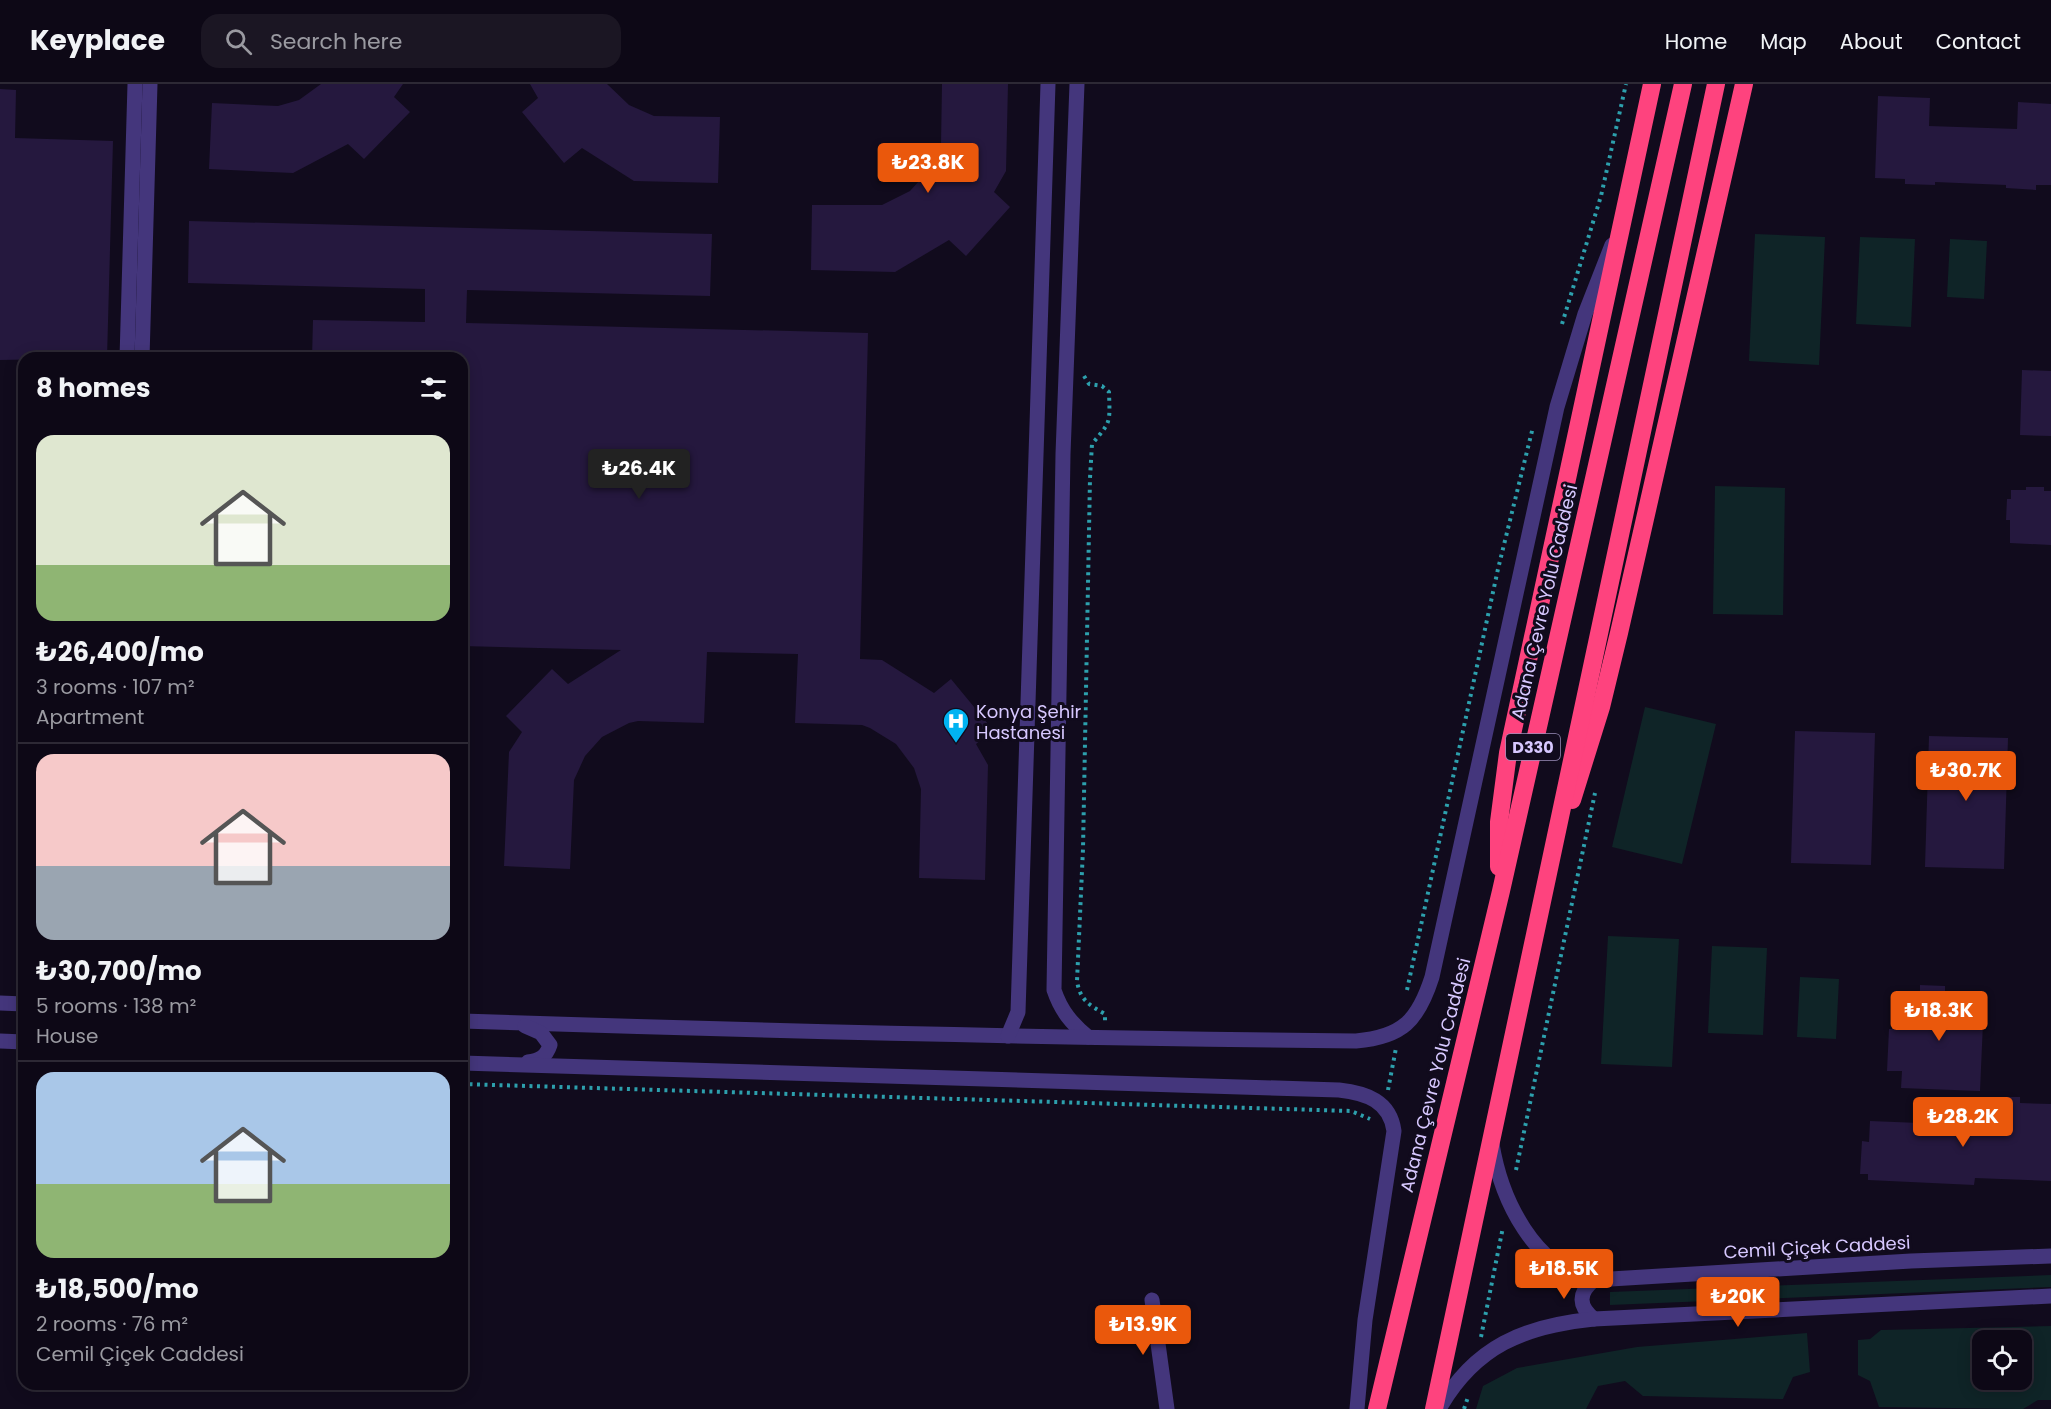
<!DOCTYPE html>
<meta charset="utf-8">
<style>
body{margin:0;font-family:Poppins,sans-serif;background:#1b1623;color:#f1f3f6;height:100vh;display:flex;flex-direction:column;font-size:22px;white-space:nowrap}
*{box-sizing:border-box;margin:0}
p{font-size:20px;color:#9a9aa1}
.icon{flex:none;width:33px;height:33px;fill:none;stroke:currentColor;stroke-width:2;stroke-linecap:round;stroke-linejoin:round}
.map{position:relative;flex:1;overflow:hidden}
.drawer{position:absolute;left:18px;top:268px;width:450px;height:1038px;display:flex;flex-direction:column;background:#0d0816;border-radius:18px;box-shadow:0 3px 15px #0003,0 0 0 2px #2d2935}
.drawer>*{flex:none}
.tools{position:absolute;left:1972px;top:1246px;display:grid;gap:12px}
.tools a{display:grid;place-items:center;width:60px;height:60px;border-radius:12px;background:#0d0816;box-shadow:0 3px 15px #0003,0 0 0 2px #2d2935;font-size:30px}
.price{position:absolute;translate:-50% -51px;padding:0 14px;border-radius:6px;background:#ea580c;color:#fff;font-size:20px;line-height:39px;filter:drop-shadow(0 2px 3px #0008)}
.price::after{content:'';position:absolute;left:50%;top:36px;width:18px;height:14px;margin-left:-9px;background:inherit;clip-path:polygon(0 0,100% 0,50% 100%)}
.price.on{background:#222;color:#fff}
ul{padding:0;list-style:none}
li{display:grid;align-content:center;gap:12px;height:318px;padding:0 18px}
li+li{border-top:2px solid #2d2935}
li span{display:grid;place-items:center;height:186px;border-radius:18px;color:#555}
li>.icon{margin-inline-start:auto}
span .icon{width:108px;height:108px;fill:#fffc;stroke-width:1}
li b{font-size:26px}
h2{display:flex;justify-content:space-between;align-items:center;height:72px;padding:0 18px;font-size:26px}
header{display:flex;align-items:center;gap:36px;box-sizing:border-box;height:84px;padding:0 30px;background:#0d0816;border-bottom:2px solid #2d2935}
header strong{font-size:28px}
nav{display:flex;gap:33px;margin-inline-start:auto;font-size:21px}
.search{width:420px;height:54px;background:#1b1623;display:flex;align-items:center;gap:15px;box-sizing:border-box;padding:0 21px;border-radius:18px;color:#9a9aa1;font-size:22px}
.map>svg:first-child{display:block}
.green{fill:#0f2427;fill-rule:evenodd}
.building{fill:#25183e}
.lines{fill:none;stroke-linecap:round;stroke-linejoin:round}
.path{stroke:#2da0ad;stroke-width:4;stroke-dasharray:3 4.5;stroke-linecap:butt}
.minor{stroke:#44367c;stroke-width:15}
.highway{stroke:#fe437e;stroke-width:18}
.labels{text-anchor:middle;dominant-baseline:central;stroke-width:6;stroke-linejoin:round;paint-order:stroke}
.shield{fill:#110b1d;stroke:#9c8fbb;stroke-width:1.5}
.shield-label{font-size:16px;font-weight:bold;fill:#d7c8ff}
.street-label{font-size:18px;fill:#d7c8ff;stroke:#110b1d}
.poi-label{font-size:18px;fill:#d7c8ff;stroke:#110b1d;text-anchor:start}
</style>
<header>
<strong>Keyplace</strong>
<div class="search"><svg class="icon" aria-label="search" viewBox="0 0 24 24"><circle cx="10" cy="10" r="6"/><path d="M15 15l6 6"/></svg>Search here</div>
<nav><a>Home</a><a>Map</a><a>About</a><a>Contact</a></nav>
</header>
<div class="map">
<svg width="2051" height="1325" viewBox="0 0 2051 1325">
<rect width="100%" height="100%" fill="#110b1d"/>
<g class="green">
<polygon points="1755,150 1825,153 1819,281 1749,277"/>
<polygon points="1860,153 1915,155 1911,243 1856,240"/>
<polygon points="1950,155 1987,157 1984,215 1947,213"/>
<polygon points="1715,402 1785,404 1783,531 1713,530"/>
<polygon points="1645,623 1716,640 1682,780 1612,763"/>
<polygon points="1608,852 1679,855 1672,983 1601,980"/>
<polygon points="1712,862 1767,864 1763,951 1708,949"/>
<polygon points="1800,893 1839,895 1836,955 1797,953"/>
<polygon points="2051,1191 2051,1203 1610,1221 1610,1208"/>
<path d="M2051,1242V1316H2038L2023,1325L1879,1323L1870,1297L1858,1291V1256L1870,1255L1881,1246ZM1983,1257H2022V1296H1983Z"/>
<polygon points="1807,1249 1810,1288 1793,1293 1783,1315 1643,1312 1625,1297 1598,1302 1586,1325 1476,1325 1483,1302 1517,1284 1637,1263"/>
</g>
<g class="building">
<polygon points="321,0 403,0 394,13 410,28 364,75 348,60 293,89 209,85 212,19 278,22 299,16"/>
<polygon points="530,0 607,0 629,21 654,32 720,33 718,99 634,97 582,64 564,79 522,28 538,14"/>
<polygon points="942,0 1008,0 1006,87 994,108 1010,123 966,172 949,156 895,188 811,186 812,121 882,121 910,107 930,85 941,61"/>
<polygon points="0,5 16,6 15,54 113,57 107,274 0,276"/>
<polygon points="1878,12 1930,14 1929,42 2017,45 2018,18 2051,20 2051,101 2036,101 2036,106 2006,104 2006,101 1935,98 1935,101 1905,100 1905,95 1875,94"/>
<polygon points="189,137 712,150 710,212 467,206 466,239 868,249 860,575 882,576 934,609 951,595 993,646 976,660 988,681 985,796 919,794 921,705 914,684 896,660 870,644 862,641 795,639 798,570 707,568 704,639 638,637 629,639 602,653 585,672 574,696 570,785 504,782 509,668 522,648 506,632 552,585 568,600 621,566 462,562 462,274 312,274 313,236 425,238 425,205 188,199"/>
<polygon points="2022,286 2051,287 2051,352 2020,351"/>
<polygon points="2026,403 2044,403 2044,407 2051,407 2051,461 2010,459 2010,436 2006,436 2007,415 2011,415 2011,406 2026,406"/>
<polygon points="1795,647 1875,649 1871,781 1791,779"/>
<polygon points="1929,652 2008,654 2004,785 1925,783"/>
<polygon points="1920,901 1945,902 1945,914 1984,916 1980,1007 1901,1004 1902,987 1887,987 1889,945 1904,945 1905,913 1920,914"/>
<polygon points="1995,1013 2020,1013 2020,1019 2051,1020 2051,1097 1975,1094 1974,1101 1868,1096 1868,1090 1860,1090 1862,1057 1869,1058 1870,1037 1994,1042"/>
</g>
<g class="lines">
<g class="path">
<polyline points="1562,240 1601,112 1626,0"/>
<path d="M1084,292L1089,300L1102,302L1109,308C1110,340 1111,337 1092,360L1090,394L1083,765L1077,897C1080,916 1089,921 1105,930V938"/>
<polyline points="1407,906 1498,485 1533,343"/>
<polyline points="462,1000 1351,1027 1370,1035"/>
<polyline points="1388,1006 1396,964"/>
<polyline points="1516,1086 1595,709"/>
<polyline points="1481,1253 1503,1143"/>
<polyline points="1464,1325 1468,1313"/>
</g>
<g class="minor">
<path d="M1077,0L1063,370L1054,906C1061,927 1072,940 1088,953"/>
<polyline points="127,274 135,0"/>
<polyline points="142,274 150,0"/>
<polyline points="0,919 24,920"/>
<path d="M462,937C760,947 1058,954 1356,957C1402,953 1418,937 1432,893L1557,323L1585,230L1612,161"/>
<path d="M525,942L541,949L550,961C546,973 540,976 528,978"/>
<polyline points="1008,952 1018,928 1048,0"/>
<polyline points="0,957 24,958"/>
<path d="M462,979L1339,1006C1366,1009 1390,1017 1394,1047L1365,1236L1357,1325"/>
<path d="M1492,1060C1501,1115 1534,1185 1594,1196L1911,1177L2051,1172"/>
<polyline points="1152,1216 1167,1325"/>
<path d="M1594,1235C1578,1222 1578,1209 1594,1196"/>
<path d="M1439,1325C1475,1262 1524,1242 1594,1235L2051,1212"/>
</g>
<g class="highway">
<polyline points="1572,716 1601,623 1619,549 1744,0"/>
<polyline points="1499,783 1499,738 1508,669 1652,0"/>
<polyline points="1377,1325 1501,807 1683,0"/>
<polyline points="1434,1325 1716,0"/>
</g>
</g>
<defs>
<g id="hospital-pin" transform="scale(1.35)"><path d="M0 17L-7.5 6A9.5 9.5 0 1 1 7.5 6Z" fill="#01b3f2" stroke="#110b1d"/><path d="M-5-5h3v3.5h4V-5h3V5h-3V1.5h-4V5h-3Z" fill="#fff"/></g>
</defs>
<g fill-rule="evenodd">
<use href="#hospital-pin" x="956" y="637"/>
</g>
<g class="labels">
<rect class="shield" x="1506" y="650" width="54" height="26" rx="4.5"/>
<g class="shield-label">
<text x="1533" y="663">D330</text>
</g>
<g class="street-label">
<text transform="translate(1544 518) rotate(-77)">Adana Çevre Yolu Caddesi</text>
<text transform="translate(1435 991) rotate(-76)">Adana Çevre Yolu Caddesi</text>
<text transform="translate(1817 1163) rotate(-3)">Cemil Çiçek Caddesi</text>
</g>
<g class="poi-label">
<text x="976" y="627">Konya Şehir<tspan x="976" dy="21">Hastanesi</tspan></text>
</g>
</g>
</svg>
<div class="tools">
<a><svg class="icon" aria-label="locate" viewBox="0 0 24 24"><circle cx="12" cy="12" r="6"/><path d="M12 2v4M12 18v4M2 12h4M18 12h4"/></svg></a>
</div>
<b class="price" style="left:928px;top:110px">₺23.8K</b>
<b class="price on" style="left:639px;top:416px">₺26.4K</b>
<b class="price" style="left:1966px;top:718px">₺30.7K</b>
<b class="price" style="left:1939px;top:958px">₺18.3K</b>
<b class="price" style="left:1963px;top:1064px">₺28.2K</b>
<b class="price" style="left:1564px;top:1216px">₺18.5K</b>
<b class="price" style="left:1738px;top:1244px">₺20K</b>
<b class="price" style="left:1143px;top:1272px">₺13.9K</b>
<section class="drawer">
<h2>8 homes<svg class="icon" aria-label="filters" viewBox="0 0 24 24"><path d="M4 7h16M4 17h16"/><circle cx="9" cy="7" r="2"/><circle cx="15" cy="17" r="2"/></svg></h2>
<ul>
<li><span style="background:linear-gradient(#dfe7d0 70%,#8fb573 0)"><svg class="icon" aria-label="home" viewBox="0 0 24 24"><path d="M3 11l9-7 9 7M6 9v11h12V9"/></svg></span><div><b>₺26,400/mo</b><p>3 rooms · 107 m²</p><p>Apartment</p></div></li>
<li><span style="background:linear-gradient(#f6c9c9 60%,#9aa5b1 0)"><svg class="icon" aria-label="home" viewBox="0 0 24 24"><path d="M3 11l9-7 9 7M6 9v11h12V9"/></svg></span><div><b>₺30,700/mo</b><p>5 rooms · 138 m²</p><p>House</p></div></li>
<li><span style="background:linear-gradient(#a9c7e8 60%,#8fb573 0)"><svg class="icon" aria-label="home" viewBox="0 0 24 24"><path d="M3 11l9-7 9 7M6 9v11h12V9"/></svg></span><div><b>₺18,500/mo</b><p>2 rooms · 76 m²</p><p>Cemil Çiçek Caddesi</p></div></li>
</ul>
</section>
</div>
